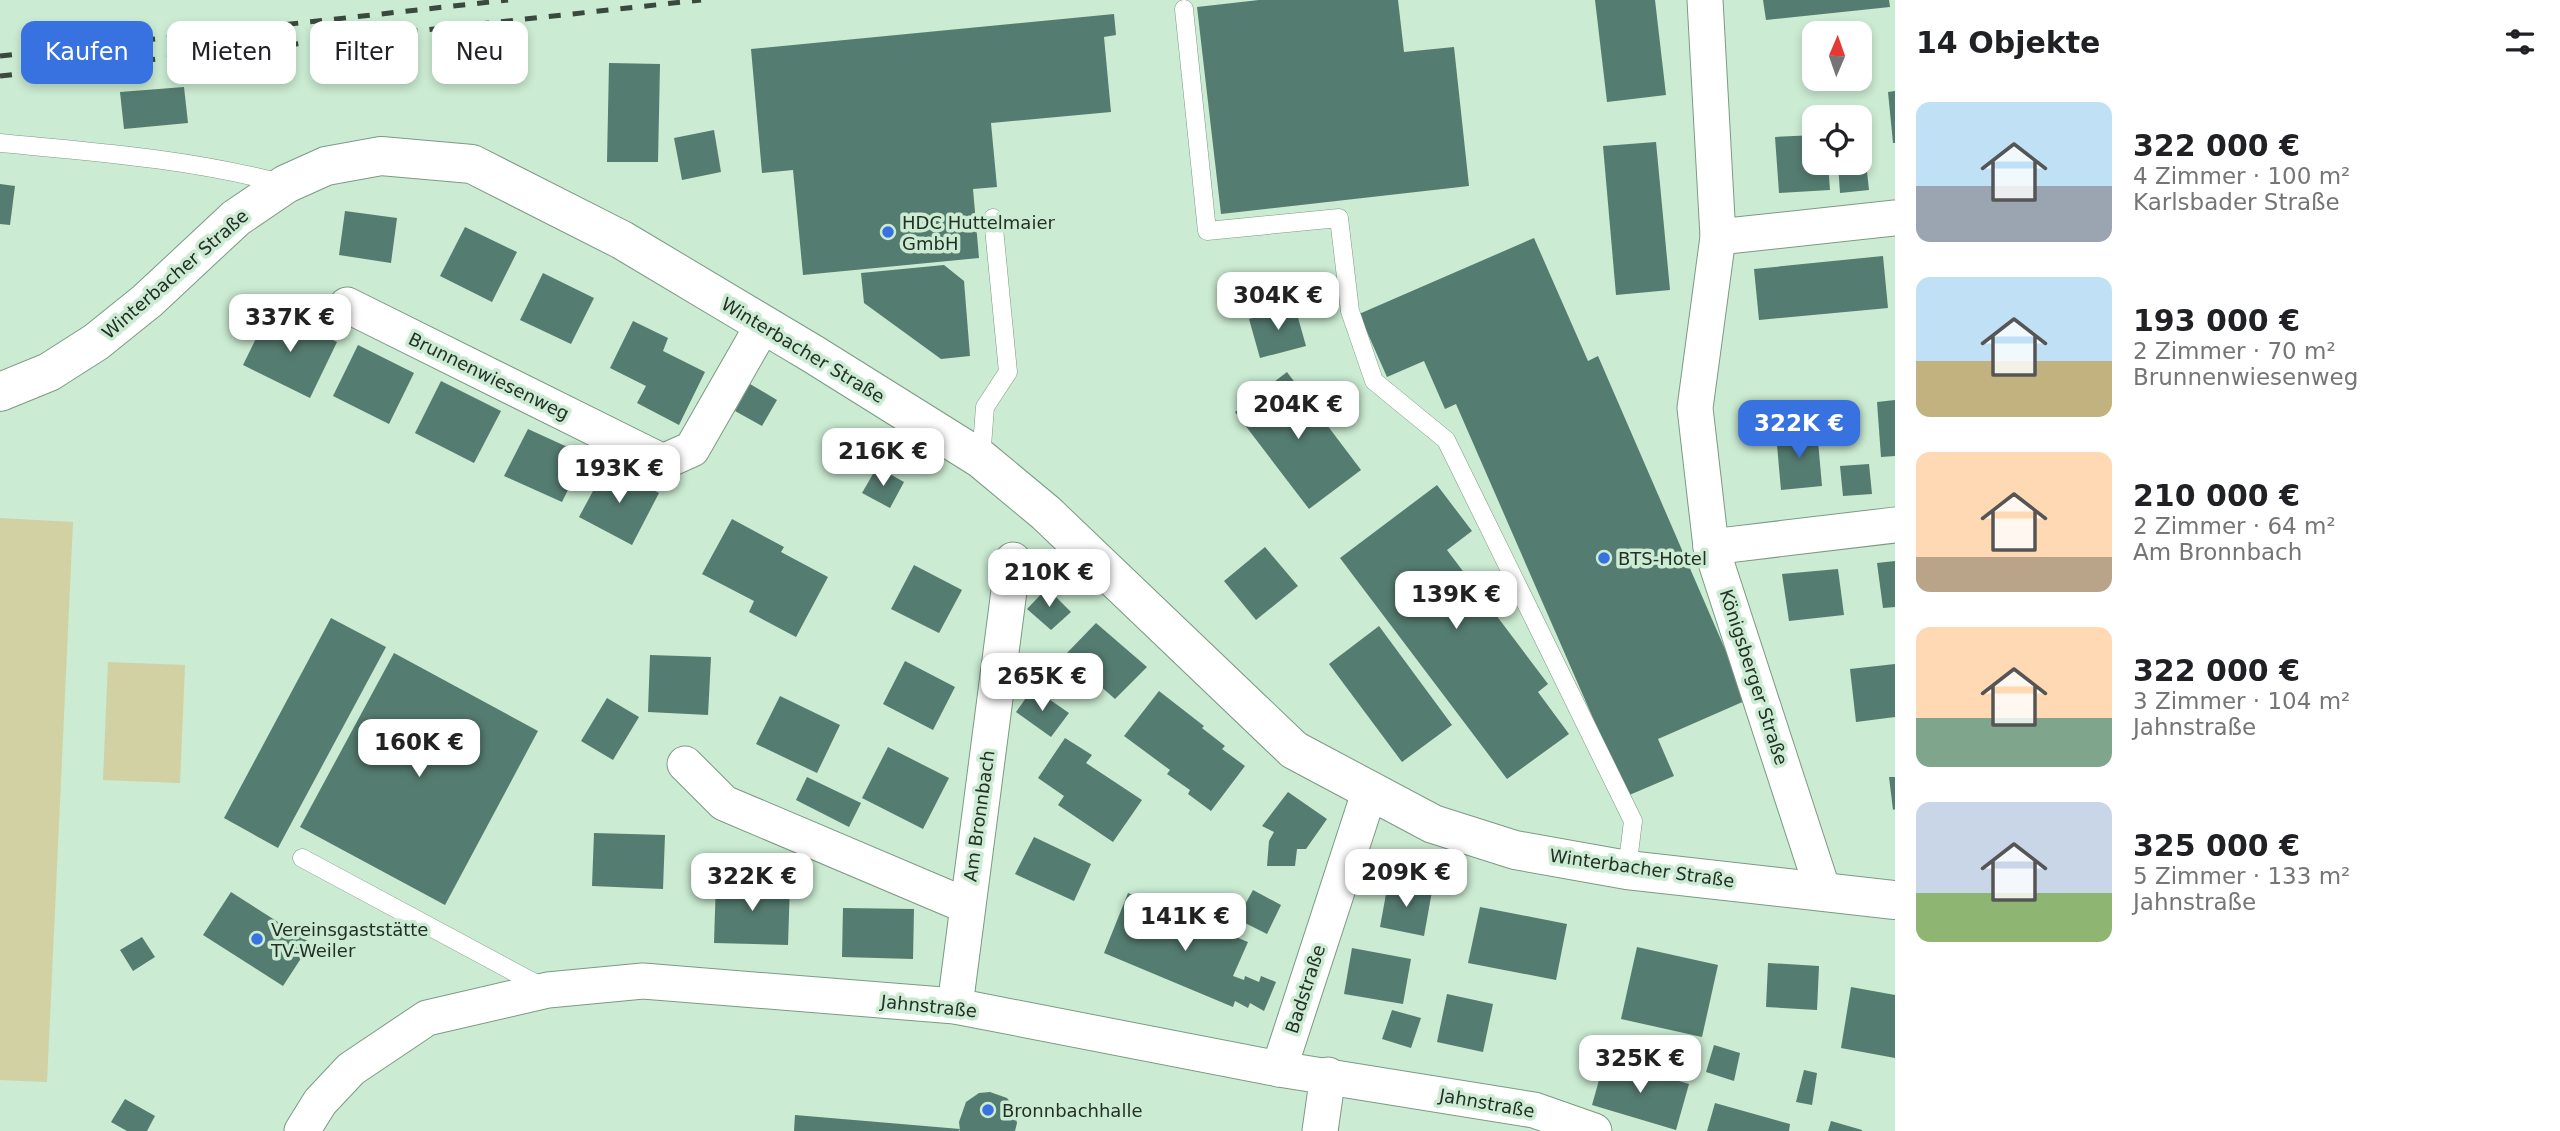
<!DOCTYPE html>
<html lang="de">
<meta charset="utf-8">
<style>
body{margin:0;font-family:"DejaVu Sans",sans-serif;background:#f2f2f2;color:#202124;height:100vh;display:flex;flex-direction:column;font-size:26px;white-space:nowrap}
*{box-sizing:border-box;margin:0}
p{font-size:23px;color:#757577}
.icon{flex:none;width:38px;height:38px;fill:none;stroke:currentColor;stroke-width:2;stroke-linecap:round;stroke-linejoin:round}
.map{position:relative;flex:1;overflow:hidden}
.details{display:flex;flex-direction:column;background:#fff;width:665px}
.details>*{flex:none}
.banner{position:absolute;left:21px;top:21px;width:665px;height:63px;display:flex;gap:14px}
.needle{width:46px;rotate:2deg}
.fabs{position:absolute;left:1802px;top:21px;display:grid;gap:14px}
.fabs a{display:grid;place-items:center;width:70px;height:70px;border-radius:14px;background:#fff;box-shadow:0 4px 10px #0003;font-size:35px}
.price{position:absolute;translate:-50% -60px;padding:0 16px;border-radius:14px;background:#fff;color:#222;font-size:23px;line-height:46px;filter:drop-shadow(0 2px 4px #0008)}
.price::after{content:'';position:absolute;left:50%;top:42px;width:21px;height:16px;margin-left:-10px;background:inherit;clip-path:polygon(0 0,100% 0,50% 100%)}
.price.on{background:#3871e0;color:#fff}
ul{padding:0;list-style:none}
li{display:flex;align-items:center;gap:21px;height:175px;padding:0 21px}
li span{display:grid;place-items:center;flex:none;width:196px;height:140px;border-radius:14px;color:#555}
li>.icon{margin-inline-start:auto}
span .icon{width:84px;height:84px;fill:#fffc;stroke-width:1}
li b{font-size:30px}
h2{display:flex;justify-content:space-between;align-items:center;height:84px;padding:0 21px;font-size:30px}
.chip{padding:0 24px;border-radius:14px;background:#fff;box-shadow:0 4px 10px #0003;font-size:24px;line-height:63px}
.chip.on{background:#3871e0;color:#fff}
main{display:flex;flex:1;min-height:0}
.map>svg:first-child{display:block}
.green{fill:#d1d1a3}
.building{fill:#557c70}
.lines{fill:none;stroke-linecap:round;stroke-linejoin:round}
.service-casing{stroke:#7c9a83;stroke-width:19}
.minor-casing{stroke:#7c9a83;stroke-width:37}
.tertiary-casing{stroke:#7c9a83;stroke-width:40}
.service{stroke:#fff;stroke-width:18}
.minor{stroke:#fff;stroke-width:35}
.tertiary{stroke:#fff;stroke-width:38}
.rail{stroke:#3a493e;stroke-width:5;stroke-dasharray:12 12;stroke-linecap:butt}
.poi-dot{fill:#3871e0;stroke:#cbebd2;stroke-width:2.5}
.labels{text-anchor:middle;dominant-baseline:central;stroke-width:7;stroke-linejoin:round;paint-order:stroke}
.poi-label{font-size:18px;fill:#243027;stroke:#cbebd2;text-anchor:start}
.street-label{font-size:18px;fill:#243027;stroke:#cbebd2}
</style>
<main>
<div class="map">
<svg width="1895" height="1131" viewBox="0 0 1895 1131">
<rect width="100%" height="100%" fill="#cbebd2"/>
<g class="green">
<polygon points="0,518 73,522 47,1082 0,1080"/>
<polygon points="108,662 185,665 180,783 103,780"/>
</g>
<g class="building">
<polygon points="1259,0 1398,0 1404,52 1454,47 1469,186 1221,214 1197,7"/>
<polygon points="1595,0 1655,0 1666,95 1607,102"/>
<polygon points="1763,0 1889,0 1890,7 1766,20"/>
<polygon points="1114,14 1116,35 1104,37 1111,112 991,123 997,187 973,189 979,258 803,275 793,170 762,173 751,49"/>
<polygon points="609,63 660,64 658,162 607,162"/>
<polygon points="184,87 188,123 124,129 120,92"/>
<polygon points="1895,91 1895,143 1893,143 1888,92"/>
<polygon points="714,130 721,172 682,180 674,138"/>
<polygon points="1815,135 1815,163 1828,163 1830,190 1779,193 1775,137"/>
<polygon points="1656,142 1670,290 1616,295 1603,146"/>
<polygon points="1866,162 1869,190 1840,193 1838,164"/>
<polygon points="0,184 15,186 10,225 0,224"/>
<polygon points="345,211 397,218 391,263 339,255"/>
<polygon points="465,227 517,252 492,302 440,276"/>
<polygon points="1534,238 1588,361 1598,356 1747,700 1658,739 1674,776 1627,796 1456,404 1445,409 1424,361 1387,377 1359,314"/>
<polygon points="1883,256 1888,308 1759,320 1754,269"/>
<polygon points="944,265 964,281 970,356 941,359 864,303 861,273"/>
<polygon points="543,273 594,298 571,344 520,320"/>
<polygon points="1295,307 1306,346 1260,358 1249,319"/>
<polygon points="270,310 337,342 310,398 243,365"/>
<polygon points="633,321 668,338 663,351 705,372 679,425 637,403 646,386 610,368"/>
<polygon points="358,345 414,373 389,424 333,396"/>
<polygon points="1287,372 1361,470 1309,509 1235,412"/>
<polygon points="441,381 501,411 474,463 415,433"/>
<polygon points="750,384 777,400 762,426 735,411"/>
<polygon points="1895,400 1895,456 1881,457 1877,402"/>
<polygon points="1772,408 1775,438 1746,440 1744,411"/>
<polygon points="528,429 585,455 562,502 504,476"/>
<polygon points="1817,430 1822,486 1781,490 1776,434"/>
<polygon points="1869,464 1872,494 1843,496 1840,466"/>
<polygon points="607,465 659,493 632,545 579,517"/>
<polygon points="877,467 904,482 890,508 862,493"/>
<polygon points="1437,485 1472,531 1447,550 1548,684 1538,692 1569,734 1507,779 1340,558"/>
<polygon points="732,519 784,547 781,552 828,577 796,637 749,612 754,601 702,574"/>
<polygon points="1265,547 1298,586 1256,620 1224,581"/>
<polygon points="1895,561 1895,607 1883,608 1877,563"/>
<polygon points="914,565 962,590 939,633 891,609"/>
<polygon points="1838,569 1844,615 1789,621 1782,574"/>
<polygon points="1047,588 1071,612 1051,630 1027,609"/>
<polygon points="331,618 386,647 278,848 224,818"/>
<polygon points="1096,623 1147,667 1115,699 1065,655"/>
<polygon points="1379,626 1452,725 1402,762 1329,664"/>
<polygon points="394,653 538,731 445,905 300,827"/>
<polygon points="650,655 711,657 708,715 648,712"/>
<polygon points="905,661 955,687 933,730 883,704"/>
<polygon points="1895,664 1895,717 1856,722 1850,669"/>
<polygon points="1033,688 1069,713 1051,737 1016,712"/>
<polygon points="1159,691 1204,726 1202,728 1225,746 1222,749 1245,766 1211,811 1188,794 1190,790 1167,774 1170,770 1124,736"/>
<polygon points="780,696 840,725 817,773 756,744"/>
<polygon points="607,698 639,717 613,760 581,741"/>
<polygon points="1065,738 1092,755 1086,763 1142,800 1113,842 1058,805 1064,796 1038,778"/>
<polygon points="888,747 949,778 923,829 862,798"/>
<polygon points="807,777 861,803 849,827 796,800"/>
<polygon points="1889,777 1895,777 1895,809 1893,810"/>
<polygon points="1288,792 1327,819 1306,849 1297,849 1295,866 1267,866 1269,841 1274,832 1262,826"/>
<polygon points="594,833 665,835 663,889 592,886"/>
<polygon points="1034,837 1091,864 1074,901 1015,874"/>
<polygon points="716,881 790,883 788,945 714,943"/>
<polygon points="1388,883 1432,891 1424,936 1380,927"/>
<polygon points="1253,890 1281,905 1267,934 1237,919"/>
<polygon points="231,892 311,943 283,986 203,935"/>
<polygon points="1128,893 1248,942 1233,976 1244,980 1245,976 1259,982 1261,976 1276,982 1264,1011 1250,1003 1248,1008 1235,1001 1233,1007 1104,953"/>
<polygon points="1480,907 1567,924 1556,980 1468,963"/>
<polygon points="843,908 914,909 913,959 842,957"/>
<polygon points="142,937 155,957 133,971 120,950"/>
<polygon points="1637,947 1718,965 1702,1037 1621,1019"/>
<polygon points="1352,948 1411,959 1403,1004 1344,994"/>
<polygon points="1768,963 1819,966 1817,1010 1766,1007"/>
<polygon points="1851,987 1895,995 1895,1058 1841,1048"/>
<polygon points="1447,994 1493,1004 1483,1052 1437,1042"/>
<polygon points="1392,1010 1421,1018 1411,1048 1382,1039"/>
<polygon points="1714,1045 1740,1053 1734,1081 1706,1072"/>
<polygon points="1605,1059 1689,1084 1676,1130 1592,1105"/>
<polygon points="1804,1070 1817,1073 1812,1105 1796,1102"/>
<polygon points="990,1092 1007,1098 1013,1106 1017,1123 1015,1131 960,1131 959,1122 966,1102 979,1093"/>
<polygon points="125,1099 155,1116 147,1131 127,1131 111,1122"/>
<polygon points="1715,1103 1790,1124 1789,1131 1707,1131"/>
<polygon points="795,1115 960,1129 959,1131 794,1131"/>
<polygon points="1831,1121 1862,1130 1862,1131 1828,1131"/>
</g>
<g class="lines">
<g class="service-casing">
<g id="service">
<polyline points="1184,9 1207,231 1339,218 1350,311 1374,381 1446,440 1633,821 1627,870"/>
<path d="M0,143C95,152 191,159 284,184"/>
<polyline points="981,459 985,407 1008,372 993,218"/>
<polyline points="302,858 544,988"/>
</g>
</g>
<g class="minor-casing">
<g id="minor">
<polyline points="1705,0 1718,237 1695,408 1711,547 1823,891"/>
<polyline points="1718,237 1895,218"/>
<polyline points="347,305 663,462 692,449 763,325"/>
<polyline points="1711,547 1895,525"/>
<polyline points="685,764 724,803 967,906"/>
<polyline points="955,1006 1013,560"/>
<polyline points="1279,1069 1370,790"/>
<polyline points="302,1131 320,1102 351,1069 427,1018 548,990 643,981 955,1006 1279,1069 1534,1110 1594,1131"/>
<polyline points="1320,1131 1328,1075"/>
</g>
</g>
<g class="tertiary-casing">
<polyline id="tertiary" points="0,392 49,372 96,342 147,301 236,218 286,184 326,166 381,156 472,164 622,240 813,354 981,459 1046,513 1294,750 1433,824 1515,850 1627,870 1895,900"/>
</g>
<use href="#service" class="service"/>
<use href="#minor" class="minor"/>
<use href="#tertiary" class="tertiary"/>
<g class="rail">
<polyline points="0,56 508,0"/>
<polyline points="0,76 701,0"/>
</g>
</g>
<g class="poi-dot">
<circle cx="888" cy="232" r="7"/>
<circle cx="1604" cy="558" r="7"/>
<circle cx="257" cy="939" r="7"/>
<circle cx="988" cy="1110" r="7"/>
</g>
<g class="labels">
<g class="poi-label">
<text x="902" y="222">HDC Huttelmaier<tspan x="902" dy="21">GmbH</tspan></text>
<text x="1618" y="558">BTS-Hotel</text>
<text x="271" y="929">Vereinsgaststätte<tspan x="271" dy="21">TV-Weiler</tspan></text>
<text x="1002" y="1110">Bronnbachhalle</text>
</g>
<g class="street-label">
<text transform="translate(175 274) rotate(-41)">Winterbacher Straße</text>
<text transform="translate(803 350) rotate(31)">Winterbacher Straße</text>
<text transform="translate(489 376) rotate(26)">Brunnenwiesenweg</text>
<text transform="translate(1754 677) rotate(72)">Königsberger Straße</text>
<text transform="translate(979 816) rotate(-82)">Am Bronnbach</text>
<text transform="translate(1642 868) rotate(8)">Winterbacher Straße</text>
<text transform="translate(1305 989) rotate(-72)">Badstraße</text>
<text transform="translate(929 1006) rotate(6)">Jahnstraße</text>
<text transform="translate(1487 1103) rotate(10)">Jahnstraße</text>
</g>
</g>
</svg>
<div class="fabs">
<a><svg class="needle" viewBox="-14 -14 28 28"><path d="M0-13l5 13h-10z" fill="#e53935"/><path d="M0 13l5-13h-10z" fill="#757577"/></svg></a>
<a><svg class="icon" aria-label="locate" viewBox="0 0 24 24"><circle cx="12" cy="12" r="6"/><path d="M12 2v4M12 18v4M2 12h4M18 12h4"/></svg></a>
</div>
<b class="price" style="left:1278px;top:332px">304K €</b>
<b class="price" style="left:290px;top:354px">337K €</b>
<b class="price" style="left:1298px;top:441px">204K €</b>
<b class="price on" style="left:1799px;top:460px">322K €</b>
<b class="price" style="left:883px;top:488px">216K €</b>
<b class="price" style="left:619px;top:505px">193K €</b>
<b class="price" style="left:1049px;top:609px">210K €</b>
<b class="price" style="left:1456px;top:631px">139K €</b>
<b class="price" style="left:1042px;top:713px">265K €</b>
<b class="price" style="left:419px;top:779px">160K €</b>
<b class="price" style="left:1406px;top:909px">209K €</b>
<b class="price" style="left:752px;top:913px">322K €</b>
<b class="price" style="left:1185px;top:953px">141K €</b>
<b class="price" style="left:1640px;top:1095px">325K €</b>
<div class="banner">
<a class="chip on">Kaufen</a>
<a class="chip">Mieten</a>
<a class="chip">Filter</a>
<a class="chip">Neu</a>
</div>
</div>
<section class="details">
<h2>14 Objekte<svg class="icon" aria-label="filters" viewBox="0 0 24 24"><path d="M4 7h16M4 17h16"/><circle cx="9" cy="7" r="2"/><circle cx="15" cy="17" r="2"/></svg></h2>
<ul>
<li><span style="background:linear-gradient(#bfe0f5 60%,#9aa5b1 0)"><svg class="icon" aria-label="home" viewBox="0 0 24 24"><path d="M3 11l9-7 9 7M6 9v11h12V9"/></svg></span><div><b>322 000 €</b><p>4 Zimmer · 100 m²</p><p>Karlsbader Straße</p></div></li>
<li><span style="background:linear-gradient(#bfe0f5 60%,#c2b280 0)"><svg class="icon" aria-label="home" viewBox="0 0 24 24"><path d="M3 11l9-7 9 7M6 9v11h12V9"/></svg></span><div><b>193 000 €</b><p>2 Zimmer · 70 m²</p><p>Brunnenwiesenweg</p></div></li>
<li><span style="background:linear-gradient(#ffd9b3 75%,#b9a48a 0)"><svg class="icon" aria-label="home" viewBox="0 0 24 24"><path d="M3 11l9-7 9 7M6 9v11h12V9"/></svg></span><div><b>210 000 €</b><p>2 Zimmer · 64 m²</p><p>Am Bronnbach</p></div></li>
<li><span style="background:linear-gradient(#ffd9b3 65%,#7fa58c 0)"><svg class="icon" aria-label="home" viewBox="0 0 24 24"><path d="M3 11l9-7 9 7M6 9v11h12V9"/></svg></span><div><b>322 000 €</b><p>3 Zimmer · 104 m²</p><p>Jahnstraße</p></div></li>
<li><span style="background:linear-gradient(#c9d6e8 65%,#8fb573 0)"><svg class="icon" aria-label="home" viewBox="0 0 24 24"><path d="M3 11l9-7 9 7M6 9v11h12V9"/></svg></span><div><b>325 000 €</b><p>5 Zimmer · 133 m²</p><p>Jahnstraße</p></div></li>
</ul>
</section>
</main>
